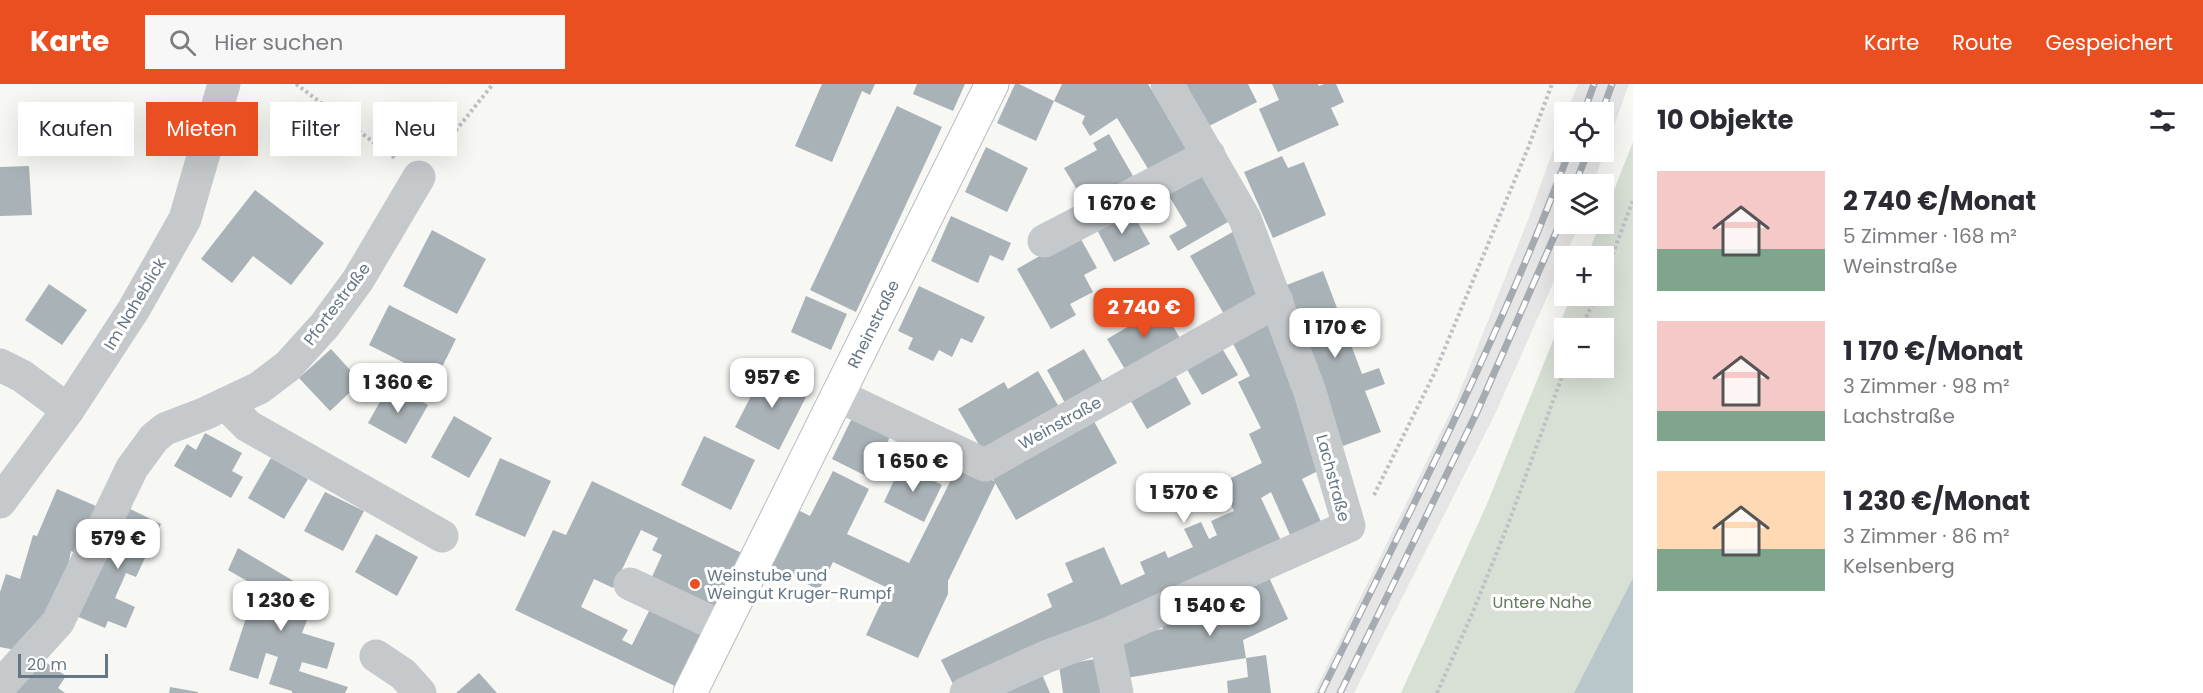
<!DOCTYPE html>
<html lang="de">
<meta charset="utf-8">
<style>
body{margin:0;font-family:Poppins,sans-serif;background:#f7f7f7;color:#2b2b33;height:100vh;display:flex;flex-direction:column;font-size:22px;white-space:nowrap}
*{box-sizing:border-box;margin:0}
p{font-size:20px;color:#7c7c81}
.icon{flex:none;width:33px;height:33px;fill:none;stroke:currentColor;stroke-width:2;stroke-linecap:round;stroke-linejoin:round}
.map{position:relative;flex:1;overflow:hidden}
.sheet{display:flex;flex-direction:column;background:#fff;width:570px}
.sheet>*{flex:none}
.top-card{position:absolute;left:18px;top:18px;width:570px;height:54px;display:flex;gap:12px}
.fabs{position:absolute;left:1554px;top:18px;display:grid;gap:12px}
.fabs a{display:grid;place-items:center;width:60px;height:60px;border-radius:0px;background:#fff;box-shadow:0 6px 24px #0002;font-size:30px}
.scale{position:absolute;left:18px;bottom:15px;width:90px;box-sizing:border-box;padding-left:6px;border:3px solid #657786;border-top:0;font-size:16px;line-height:21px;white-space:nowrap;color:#657786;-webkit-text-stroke:4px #fff;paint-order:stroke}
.price{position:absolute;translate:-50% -51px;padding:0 14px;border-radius:12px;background:#fff;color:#222;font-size:20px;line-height:39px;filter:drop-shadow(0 2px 3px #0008)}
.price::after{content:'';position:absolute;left:50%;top:36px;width:18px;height:14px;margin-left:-9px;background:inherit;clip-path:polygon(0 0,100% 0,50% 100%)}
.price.current{background:#ea4f21;color:#fff}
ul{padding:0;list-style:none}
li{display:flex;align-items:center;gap:18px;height:150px;padding:0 24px}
li span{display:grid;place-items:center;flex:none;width:168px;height:120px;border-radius:0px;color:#555}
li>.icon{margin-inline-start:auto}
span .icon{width:72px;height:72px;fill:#fffc;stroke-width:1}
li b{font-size:26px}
h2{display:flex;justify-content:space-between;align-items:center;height:72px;padding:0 24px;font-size:26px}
.tag{padding:0 21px;border-radius:0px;background:#fff;box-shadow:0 6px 24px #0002;font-size:21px;line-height:54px}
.tag.current{background:#ea4f21;color:#fff}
header{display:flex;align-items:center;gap:36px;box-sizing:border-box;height:84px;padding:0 30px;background:#ea4f21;color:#fff}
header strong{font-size:28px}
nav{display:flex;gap:33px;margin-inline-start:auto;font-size:21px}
.search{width:420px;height:54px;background:#f7f7f7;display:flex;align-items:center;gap:15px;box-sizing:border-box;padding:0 21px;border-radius:0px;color:#7c7c81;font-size:22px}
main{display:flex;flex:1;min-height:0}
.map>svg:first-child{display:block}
.built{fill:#e5e6e5}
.green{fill:#d8dfd5;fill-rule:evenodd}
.water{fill:#bac7ca}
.building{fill:#a9b2b7}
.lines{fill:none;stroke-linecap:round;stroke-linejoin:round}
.major-casing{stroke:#b8bcc0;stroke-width:35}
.path{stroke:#bec1c3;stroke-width:4;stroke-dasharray:3 3;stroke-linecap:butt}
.minor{stroke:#c5c9cc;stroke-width:33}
.major{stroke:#fff;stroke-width:33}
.rail-casing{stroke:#a5abb1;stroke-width:7}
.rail{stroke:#fff;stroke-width:4.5;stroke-dasharray:14;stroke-linecap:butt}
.poi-dot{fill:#ea4f21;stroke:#fff;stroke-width:2}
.labels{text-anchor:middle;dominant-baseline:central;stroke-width:6;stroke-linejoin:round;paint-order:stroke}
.street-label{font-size:16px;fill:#657786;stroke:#fff}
.poi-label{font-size:16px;fill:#657786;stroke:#fff;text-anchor:start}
.park-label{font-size:16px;fill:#657860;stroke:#fff}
</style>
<header>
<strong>Karte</strong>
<div class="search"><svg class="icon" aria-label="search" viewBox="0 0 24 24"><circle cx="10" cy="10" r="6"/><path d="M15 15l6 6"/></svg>Hier suchen</div>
<nav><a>Karte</a><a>Route</a><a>Gespeichert</a></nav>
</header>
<main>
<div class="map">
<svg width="1633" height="609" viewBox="0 0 1633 609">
<rect width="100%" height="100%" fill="#f7f7f4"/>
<polygon class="built" points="1578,0 1629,0 1593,100 1564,100 1564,140 1579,140 1575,150 1495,330 1354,609 1314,609 1456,317 1528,136 1564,36 1564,68 1604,68 1604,28 1567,28"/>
<path class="green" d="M1633,58V609H1401L1487,420L1571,212H1604V172H1587L1600,140H1604V131ZM1564,244H1604V284H1564Z"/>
<polygon class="water" points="1633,494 1633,609 1574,609"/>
<g class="building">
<polygon points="822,0 875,0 870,11 862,7 832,78 795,62"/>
<polygon points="917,0 965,0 953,27 913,10"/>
<polygon points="1015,0 1019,0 1054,17 1036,57 997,39"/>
<polygon points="1062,0 1148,0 1188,65 1150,88 1117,34 1090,52 1082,39 1085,32 1054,17"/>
<polygon points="1186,0 1248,0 1257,18 1207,43"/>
<polygon points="1272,0 1318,0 1319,2 1324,0 1336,0 1344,18 1331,24 1339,41 1278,68 1259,25 1279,16"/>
<polygon points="897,22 942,43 856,228 810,206"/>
<polygon points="1109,50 1133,92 1085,119 1064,84 1097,66 1093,59"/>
<polygon points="986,63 1028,84 1007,128 965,108"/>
<polygon points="1282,72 1288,84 1304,78 1326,131 1273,154 1244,88"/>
<polygon points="29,82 32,131 0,132 0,83"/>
<polygon points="1204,85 1233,135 1178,167 1169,152 1187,142 1166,107"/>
<polygon points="255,106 324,159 291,201 253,172 232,199 201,175"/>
<polygon points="1129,123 1150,160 1114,178 1095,142"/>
<polygon points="951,132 1011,159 1003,177 990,171 978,199 931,177"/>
<polygon points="1238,145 1266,206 1224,230 1190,172"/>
<polygon points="432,146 486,175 457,230 403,202"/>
<polygon points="1078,150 1097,184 1084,191 1093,208 1070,220 1076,231 1051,245 1017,185"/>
<polygon points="1323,187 1362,290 1379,284 1385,300 1365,307 1381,348 1343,362 1284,202"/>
<polygon points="49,200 87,226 62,261 25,236"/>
<polygon points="919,202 985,233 972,259 961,254 952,273 939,266 933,277 908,265 913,254 898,247"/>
<polygon points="806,212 847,230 831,266 791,248"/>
<polygon points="389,221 456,255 436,295 369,261"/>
<polygon points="1162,223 1181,256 1126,287 1107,255"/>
<polygon points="1275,231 1320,386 1302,395 1322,440 1291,453 1271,408 1261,414 1282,459 955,604 941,576 1052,523 1047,510 1073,498 1065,479 1104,463 1121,501 1145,490 1140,478 1165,467 1168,474 1193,463 1184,445 1201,438 1209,455 1217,451 1211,437 1234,427 1221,399 1262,379 1249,350 1261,344 1238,298 1250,292 1231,256"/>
<polygon points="1220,261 1238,291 1202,311 1185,282"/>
<polygon points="331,265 361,298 330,327 299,294"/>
<polygon points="1084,265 1103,298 1065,319 1047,286"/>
<polygon points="765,285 809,307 779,366 735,343"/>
<polygon points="1038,287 1059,323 982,366 958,325 1004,298 1008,305"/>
<polygon points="1173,287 1191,320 1147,345 1128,312"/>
<polygon points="390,300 428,321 406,360 368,339"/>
<polygon points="1090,330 1117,379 1016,436 989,388"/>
<polygon points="454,332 492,354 469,394 431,373"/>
<polygon points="853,332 891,351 870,394 832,375"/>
<polygon points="205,349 242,369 232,387 243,393 231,414 174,382 187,360 196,366"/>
<polygon points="704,352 755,376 731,426 681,401"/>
<polygon points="271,374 308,395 284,435 248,414"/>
<polygon points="500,374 551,397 525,453 475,431"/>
<polygon points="959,380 996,398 948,497 948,510 918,574 866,551 888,504 833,478 819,506 770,481 798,426 810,432 833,387 869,405 847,450 909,479"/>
<polygon points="901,381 942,401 924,438 884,418"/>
<polygon points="592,397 744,470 717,527 651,495 662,471 652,466 658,454 641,446 613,504 594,495 581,523 628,546 622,556 632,561 655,515 707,540 677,603 515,526 553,446 566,451"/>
<polygon points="57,405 96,422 75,469 71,467 63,508 15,566 0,563 0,508 6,490 20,495 33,451 37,452"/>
<polygon points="325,408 364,427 343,467 304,447"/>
<polygon points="124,422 161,440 136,493 126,489 115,514 135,523 126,544 108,537 105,544 74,531"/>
<polygon points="376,450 418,473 397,512 355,488"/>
<polygon points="238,464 317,511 302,549 335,559 327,585 302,578 299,587 348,603 345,609 292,609 292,607 269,600 278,573 266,569 258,595 229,586 247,531 262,536 271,511 228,486"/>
<polygon points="1268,491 1288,535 1243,556 1246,574 1266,571 1271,609 1228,609 1227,597 1248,593 1246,574 1126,594 1119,552 1163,545 1161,538"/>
<polygon points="38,573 66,592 58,604 65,609 14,609"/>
<polygon points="1096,575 1102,609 1063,609 1059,581"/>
<polygon points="1041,588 1050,609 997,609"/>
<polygon points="479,589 497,609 456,609"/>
<polygon points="170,603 198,608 198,609 169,609"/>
</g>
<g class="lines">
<g class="major-casing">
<g id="major">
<path id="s1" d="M690,609L992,0"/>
</g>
</g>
<g class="path">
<polyline points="296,0 396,75"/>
<polyline points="437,70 493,0"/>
<polyline points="1604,193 1633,116"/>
<polyline points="1581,244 1596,212"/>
<polyline points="1374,411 1435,288 1528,64 1552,0"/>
<polyline points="1437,609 1472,530 1509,438 1565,284"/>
</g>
<g class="minor">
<polyline points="1044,157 1209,71"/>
<polyline points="0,281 22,292 68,326"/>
<polyline points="837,311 985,381 1277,217"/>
<polyline points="226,320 248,342 442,452"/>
<polyline points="0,418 68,326 134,225 185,135 224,0"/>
<polyline points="630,500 722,543"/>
<polyline points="1105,551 1117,609"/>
<polyline points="376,572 403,590 420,609"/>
<polyline points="0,602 58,538 132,384 154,354 165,345 204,330 259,304 288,282 325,241 358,196 419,93"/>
<polyline points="966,609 1048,572 1105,551 1349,442 1310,308 1245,135 1167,0"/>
</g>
<use href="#major" class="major"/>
<g class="rail-casing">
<g id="rail">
<polyline points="1584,28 1594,0"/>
<polyline points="1602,28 1612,0"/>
<polyline points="1575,100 1588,68"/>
<path d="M1321,609C1408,431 1500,254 1569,68"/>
<polyline points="1340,609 1477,328 1564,130"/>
</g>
</g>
<use href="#rail" class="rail"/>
</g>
<circle class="poi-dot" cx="695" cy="500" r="6"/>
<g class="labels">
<g class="street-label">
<text transform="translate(135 220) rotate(-59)">Im Naheblick</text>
<text transform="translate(337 220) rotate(-53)">Pfortestraße</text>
<text stroke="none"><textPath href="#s1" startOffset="412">Rheinstraße</textPath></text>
<text transform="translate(1060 339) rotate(-29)">Weinstraße</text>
<text transform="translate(1333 394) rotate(75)">Lachstraße</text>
</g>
<g class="poi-label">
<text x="707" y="491">Weinstube und<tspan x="707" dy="18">Weingut Kruger-Rumpf</tspan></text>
</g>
<g class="park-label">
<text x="1542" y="518">Untere Nahe</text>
</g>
</g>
</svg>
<div class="fabs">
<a><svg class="icon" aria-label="locate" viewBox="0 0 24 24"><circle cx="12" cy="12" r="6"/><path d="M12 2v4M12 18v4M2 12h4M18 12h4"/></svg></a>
<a><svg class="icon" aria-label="layers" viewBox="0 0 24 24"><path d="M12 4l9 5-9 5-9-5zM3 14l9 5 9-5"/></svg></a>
<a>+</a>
<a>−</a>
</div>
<div class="scale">20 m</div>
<b class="price" style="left:1122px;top:151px">1 670 €</b>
<b class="price current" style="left:1144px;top:255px">2 740 €</b>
<b class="price" style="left:1335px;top:275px">1 170 €</b>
<b class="price" style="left:772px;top:325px">957 €</b>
<b class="price" style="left:398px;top:330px">1 360 €</b>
<b class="price" style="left:913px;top:409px">1 650 €</b>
<b class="price" style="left:1184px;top:440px">1 570 €</b>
<b class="price" style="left:118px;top:486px">579 €</b>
<b class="price" style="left:281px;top:548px">1 230 €</b>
<b class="price" style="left:1210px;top:553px">1 540 €</b>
<div class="top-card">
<a class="tag">Kaufen</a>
<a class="tag current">Mieten</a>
<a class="tag">Filter</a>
<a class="tag">Neu</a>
</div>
</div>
<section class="sheet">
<h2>10 Objekte<svg class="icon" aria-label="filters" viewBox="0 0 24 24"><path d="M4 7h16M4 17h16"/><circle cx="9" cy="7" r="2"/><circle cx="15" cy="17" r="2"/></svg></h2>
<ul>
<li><span style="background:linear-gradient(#f6c9c9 65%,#7fa58c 0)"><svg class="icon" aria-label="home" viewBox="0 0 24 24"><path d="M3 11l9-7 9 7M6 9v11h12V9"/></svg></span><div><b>2 740 €/Monat</b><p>5 Zimmer · 168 m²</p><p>Weinstraße</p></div></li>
<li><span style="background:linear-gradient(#f6c9c9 75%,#7fa58c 0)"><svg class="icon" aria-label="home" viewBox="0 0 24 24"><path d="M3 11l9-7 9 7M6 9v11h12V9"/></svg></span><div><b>1 170 €/Monat</b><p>3 Zimmer · 98 m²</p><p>Lachstraße</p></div></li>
<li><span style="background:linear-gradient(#ffd9b3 65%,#7fa58c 0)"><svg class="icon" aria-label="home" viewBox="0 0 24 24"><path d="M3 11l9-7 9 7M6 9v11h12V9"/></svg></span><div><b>1 230 €/Monat</b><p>3 Zimmer · 86 m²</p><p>Kelsenberg</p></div></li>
</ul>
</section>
</main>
